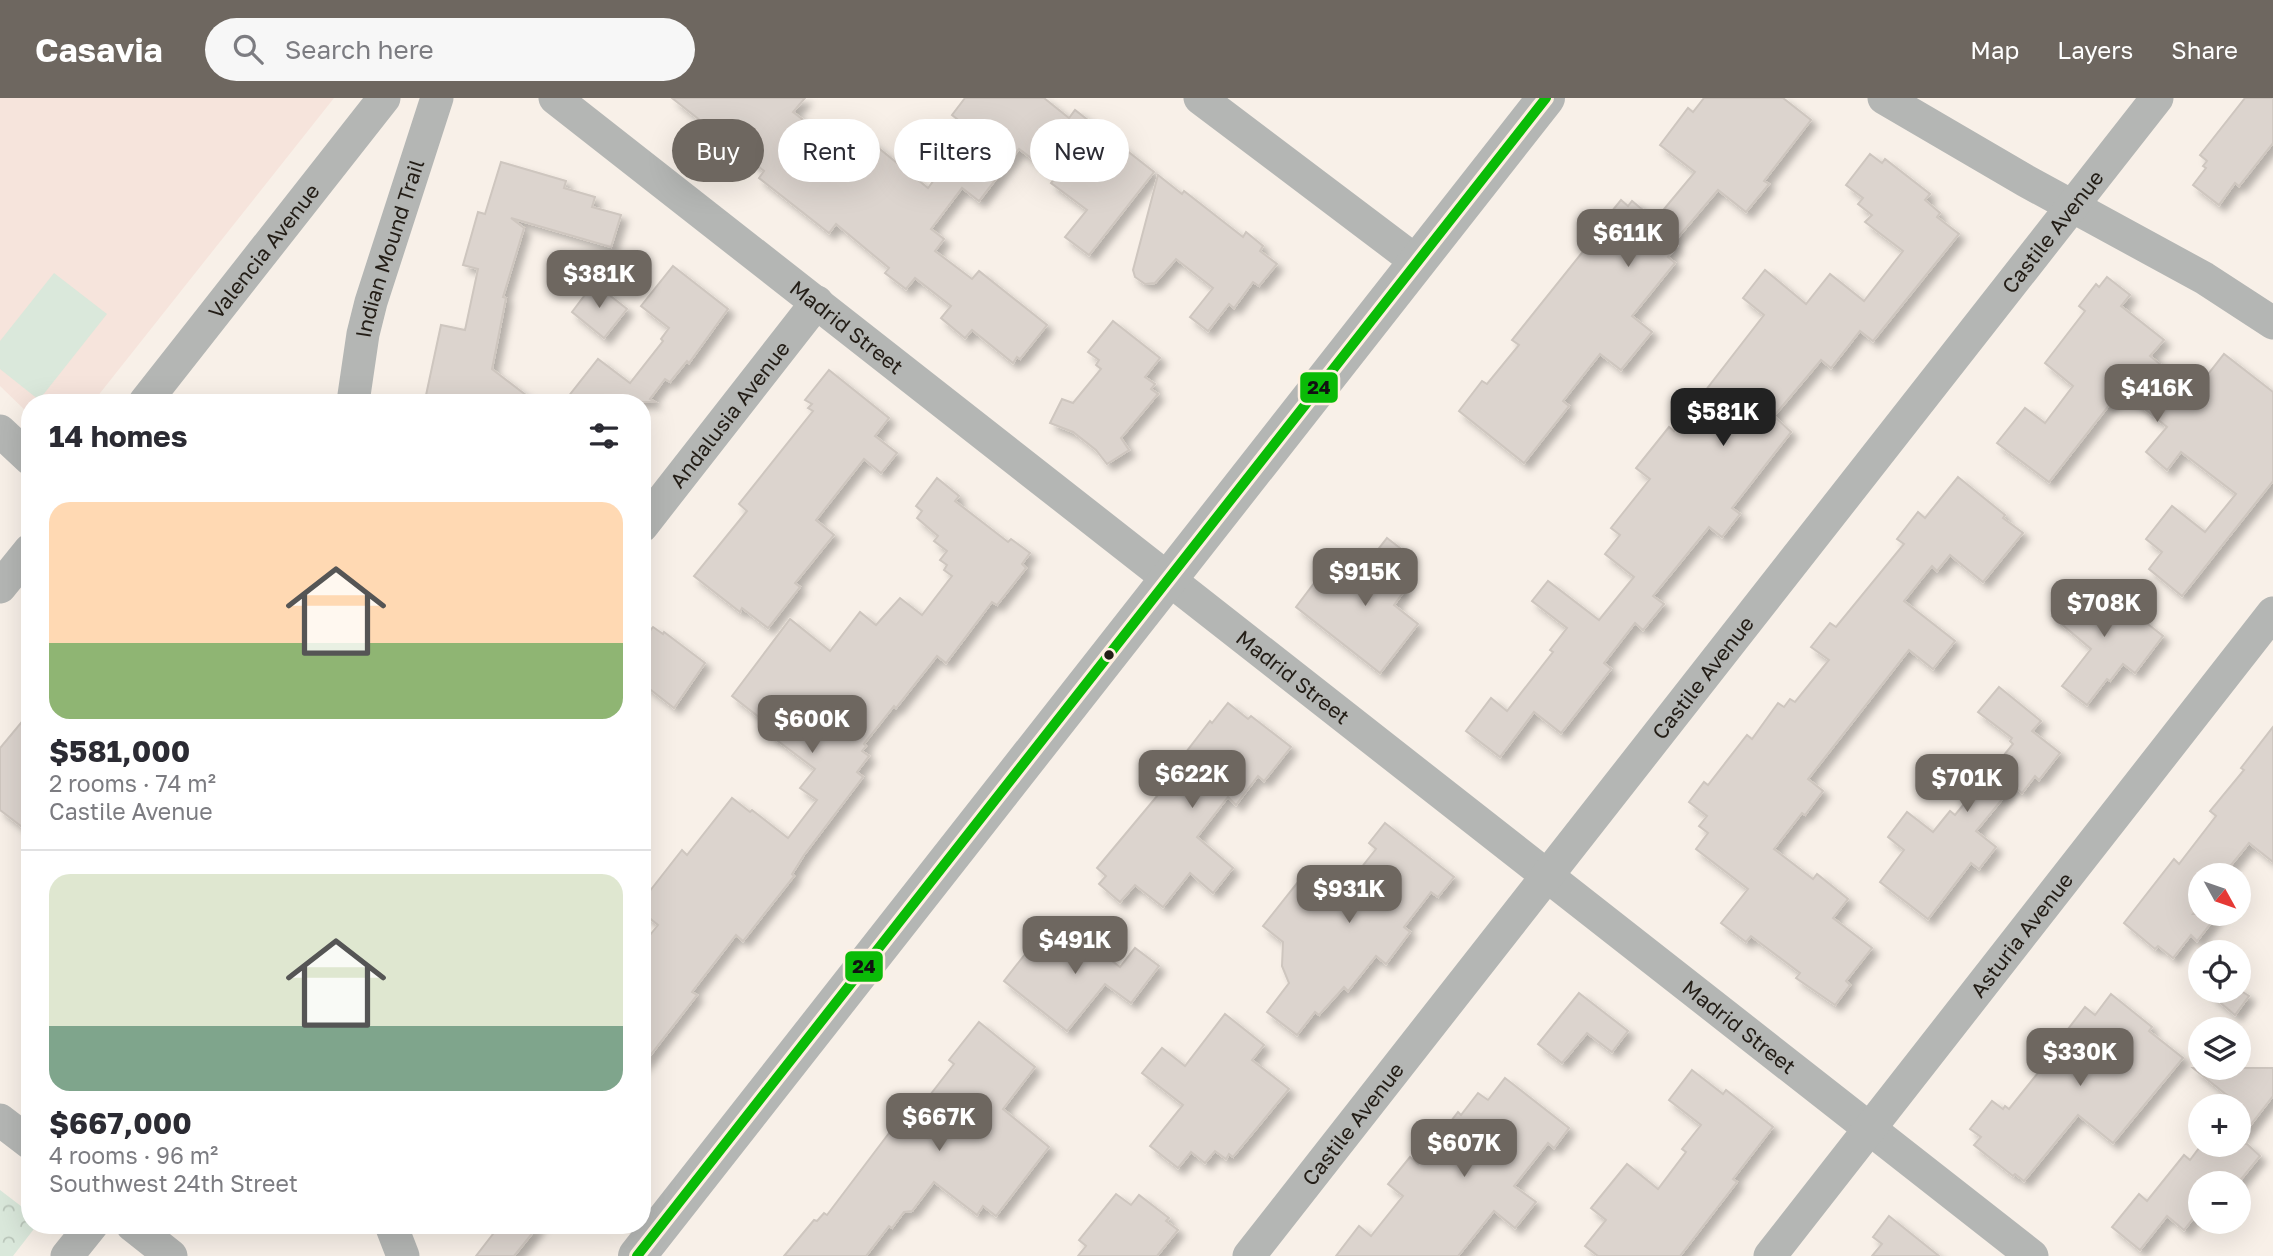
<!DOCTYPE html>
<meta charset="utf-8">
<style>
body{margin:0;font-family:"Golos Text",sans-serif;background:#f7f7f7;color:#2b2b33;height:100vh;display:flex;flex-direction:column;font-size:26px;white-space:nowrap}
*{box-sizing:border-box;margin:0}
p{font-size:23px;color:#7c7c81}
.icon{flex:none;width:38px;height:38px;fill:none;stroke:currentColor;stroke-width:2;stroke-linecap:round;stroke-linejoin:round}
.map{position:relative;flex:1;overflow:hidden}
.side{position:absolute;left:21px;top:296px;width:630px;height:840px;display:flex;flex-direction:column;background:#fff;border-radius:28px;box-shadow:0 7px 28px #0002}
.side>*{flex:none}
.banner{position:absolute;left:672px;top:21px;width:665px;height:63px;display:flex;gap:14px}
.needle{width:46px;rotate:130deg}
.tools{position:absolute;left:2188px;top:765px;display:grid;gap:14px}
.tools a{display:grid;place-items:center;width:63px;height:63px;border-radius:50%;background:#fff;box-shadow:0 7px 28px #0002;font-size:35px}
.price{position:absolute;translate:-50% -60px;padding:0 16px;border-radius:14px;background:#6e6760;color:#fff;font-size:23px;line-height:46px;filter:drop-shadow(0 2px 4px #0008)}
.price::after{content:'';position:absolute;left:50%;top:42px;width:21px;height:16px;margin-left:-10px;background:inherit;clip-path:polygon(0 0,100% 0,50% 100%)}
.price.on{background:#222;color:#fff}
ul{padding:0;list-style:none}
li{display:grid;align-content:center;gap:14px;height:371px;padding:0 28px}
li+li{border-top:2px solid #e1e1e2}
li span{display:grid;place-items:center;height:217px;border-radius:21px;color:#555}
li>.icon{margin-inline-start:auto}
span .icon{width:126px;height:126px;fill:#fffc;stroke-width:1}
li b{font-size:30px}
h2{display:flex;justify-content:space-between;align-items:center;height:84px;padding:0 28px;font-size:30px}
.chip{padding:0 24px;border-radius:32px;background:#fff;box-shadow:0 7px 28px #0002;font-size:24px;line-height:63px}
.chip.on{background:#6e6760;color:#fff}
header{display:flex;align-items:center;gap:42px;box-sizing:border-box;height:98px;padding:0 35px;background:#6e6760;color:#fff}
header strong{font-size:33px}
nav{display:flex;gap:38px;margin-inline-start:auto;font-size:24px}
.search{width:490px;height:63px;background:#f7f7f7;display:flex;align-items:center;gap:18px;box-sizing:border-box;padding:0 24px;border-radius:38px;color:#7c7c81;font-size:26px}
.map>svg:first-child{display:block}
.education{fill:#f6e4dc}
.grass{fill:#dae8db}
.forest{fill:url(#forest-crowns)}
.building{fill:#dcd4ce;stroke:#cec6bf;stroke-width:2;filter:url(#shadow)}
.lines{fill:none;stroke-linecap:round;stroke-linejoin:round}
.minor{stroke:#b4b6b4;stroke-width:33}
.tertiary{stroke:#b4b6b4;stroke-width:38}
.bus-1-casing{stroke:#fff0e1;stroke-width:16}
.bus-1{stroke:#0abb07;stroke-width:10}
.bus-dot{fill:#231d16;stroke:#fff0e1;stroke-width:2.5}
.labels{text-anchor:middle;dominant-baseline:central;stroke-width:5;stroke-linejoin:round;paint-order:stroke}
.street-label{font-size:21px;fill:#231d16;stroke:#fff0e1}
.line-badge{stroke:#fff0e1;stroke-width:2.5}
.pale-badge-label{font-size:19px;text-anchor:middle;font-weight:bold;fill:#111}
</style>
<header>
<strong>Casavia</strong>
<div class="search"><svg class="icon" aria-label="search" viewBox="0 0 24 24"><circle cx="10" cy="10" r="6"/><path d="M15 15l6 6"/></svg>Search here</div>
<nav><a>Map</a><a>Layers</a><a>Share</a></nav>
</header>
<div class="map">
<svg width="2273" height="1158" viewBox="0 0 2273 1158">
<defs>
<pattern id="forest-crowns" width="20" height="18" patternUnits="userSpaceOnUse" patternTransform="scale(1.75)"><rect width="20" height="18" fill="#dae8db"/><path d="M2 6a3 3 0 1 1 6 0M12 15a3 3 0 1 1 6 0" fill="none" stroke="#bbc7bb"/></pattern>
<filter id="shadow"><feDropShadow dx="6" dy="6" stdDeviation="3.5" flood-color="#0004"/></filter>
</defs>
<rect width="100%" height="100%" fill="#f8f0e8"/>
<polygon class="education" points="0,0 334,0 93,304 30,304 30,317 0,288"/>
<polygon class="grass" points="54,175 107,216 39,302 0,271 0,243"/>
<polygon class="forest" points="0,1092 30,1115 30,1127 37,1127 13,1158 0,1158"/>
<g class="building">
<polygon points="672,0 805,0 793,14 835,46 850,27 928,90 971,32 952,17 965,0 1044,0 1069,20 1075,12 1154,74 1089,157 1065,139 1087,112 1051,85 1056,79 1019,51 979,103 962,90 931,131 944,141 935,153 972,181 979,173 1047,227 1020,261 1017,259 1013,265 972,232 965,240 941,220 951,208 915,180 906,191 885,175 889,170 836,126 829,135 759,80 764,73"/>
<polygon points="1704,0 1783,0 1811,22 1764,83 1769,86 1746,114 1718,92 1673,145 1677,148 1668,159 1675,165 1632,218 1652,234 1621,272 1600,256 1563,303 1569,308 1524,365 1459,313 1482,283 1487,286 1519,247 1512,242 1601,131 1599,129 1621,102 1628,108 1632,103 1655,122 1695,74 1660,47 1688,10 1693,14"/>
<polygon points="2245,0 2273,0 2273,45 2239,88 2235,85 2219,107 2193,87 2206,70 2203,68 2207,63 2200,57"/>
<polygon points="1870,56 1882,65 1885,61 1930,96 1925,102 1940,115 1937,119 1959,136 1873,243 1860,233 1831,270 1821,262 1774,318 1791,334 1732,410 1740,416 1722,439 1709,429 1653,498 1664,506 1643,532 1635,525 1604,565 1611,571 1561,635 1534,614 1500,659 1466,633 1491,600 1507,613 1553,554 1550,552 1567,530 1532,503 1548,483 1599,522 1634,479 1605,456 1620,437 1611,430 1650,381 1636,370 1669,329 1674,333 1764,217 1743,200 1765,172 1806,206 1830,176 1864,203 1903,153 1865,124 1872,117 1858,106 1863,100 1846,87"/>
<polygon points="501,64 566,83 564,90 595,99 592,109 621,117 611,149 511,120 524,130 503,199 506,200 492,271 535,304 438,304 425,302 441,227 465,232 478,171 463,167 478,114 485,116"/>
<polygon points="1158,77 1182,96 1184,93 1243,139 1246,134 1263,148 1260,153 1277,166 1259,188 1253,184 1234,210 1229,206 1208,233 1190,219 1213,190 1176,161 1155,185 1145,186 1135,179 1133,172"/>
<polygon points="673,168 728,211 689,265 687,263 670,284 665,281 650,301 655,304 564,304 598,261 630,285 663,243 661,241 669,230 641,208"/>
<polygon points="2107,179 2130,197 2121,208 2164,242 2150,258 2194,294 2224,256 2273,294 2273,383 2182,498 2149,471 2162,454 2146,441 2172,408 2205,434 2236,396 2181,354 2167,372 2146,354 2167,329 2121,292 2049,384 1997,345 2025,310 2045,325 2073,288 2045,265 2085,213 2079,208 2096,186 2099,189"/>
<polygon points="594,185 627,211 604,240 572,214"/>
<polygon points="1113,223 1160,260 1145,279 1155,286 1151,291 1158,296 1121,340 1129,352 1107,366 1096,352 1073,334 1050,325 1062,301 1073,305 1101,271 1096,267 1099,262 1088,254"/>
<polygon points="829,272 889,320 875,338 897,355 881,375 864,361 816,422 834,437 795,485 800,489 768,530 742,510 740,514 694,478 747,413 739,406 813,313 808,310 812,306 805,302"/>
<polygon points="1958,379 2005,417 2003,420 2023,435 1983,484 1950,457 1937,473 1932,468 1904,503 1955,543 1933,571 1909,552 1808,681 1823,693 1805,717 1802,715 1774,751 1813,781 1817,776 1848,801 1833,820 1872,850 1846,883 1850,887 1835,907 1796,880 1800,875 1751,838 1746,844 1721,825 1748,791 1696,751 1708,735 1699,728 1707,718 1689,704 1704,684 1708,687 1747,637 1752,641 1778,605 1784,609 1790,601 1795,604 1829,562 1811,549 1830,525 1836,529 1904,446 1897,441 1918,414 1925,420"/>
<polygon points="937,380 959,398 955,403 1008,444 1011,441 1030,455 1022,466 1026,470 997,507 992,504 946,565 937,558 896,610 894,608 864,646 866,648 862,653 869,658 857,674 863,679 804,757 792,776 794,778 743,843 736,837 692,894 697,897 642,968 642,847 658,827 642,814 642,803 682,752 687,757 732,700 750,714 752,712 788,740 817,702 800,690 815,671 770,637 774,631 732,598 790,521 830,553 860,514 876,527 900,500 922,517 952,478 944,472 947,467 940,462 947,453 934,443 938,438 917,420 922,413 916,408"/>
<polygon points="1387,440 1409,457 1391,481 1405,492 1394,507 1418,526 1380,575 1296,509 1315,484 1327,494 1335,484 1341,489 1365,459 1369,463"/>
<polygon points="2093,483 2163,538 2135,575 2123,566 2110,583 2107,581 2087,607 2062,588 2091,551 2052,518 2072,493 2080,499"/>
<polygon points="653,529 663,536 664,534 705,565 674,610 642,585 642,542"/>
<polygon points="1999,589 2041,623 2032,633 2060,655 2039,682 2035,678 2022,695 2013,688 1976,733 1996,749 1979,771 1971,765 1928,821 1880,784 1904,752 1888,739 1907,714 1933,734 1950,713 1955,717 2013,646 2010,643 2012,640 1978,614"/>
<polygon points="1228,605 1248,621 1251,618 1291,649 1264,683 1258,678 1236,707 1228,699 1197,739 1233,770 1213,795 1190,775 1163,809 1135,787 1120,804 1099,786 1106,778 1097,770 1168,685 1166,683 1182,663 1180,662 1210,623 1212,625"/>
<polygon points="30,614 30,735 0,712 0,650"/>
<polygon points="2273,629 2273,764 2249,745 2223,777 2200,777 2200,807 2193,816 2218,816 2197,843 2191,837 2173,860 2158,848 2155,851 2124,825 2174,761 2179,766 2216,718 2210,713 2244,672 2241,670"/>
<polygon points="1385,725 1454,779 1438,799 1431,794 1404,829 1410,834 1386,866 1376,858 1348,893 1344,889 1319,917 1315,914 1297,937 1267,914 1289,885 1282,868 1283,844 1263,828 1302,779 1334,804 1376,751 1369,745"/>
<polygon points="1056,828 1073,841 1077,836 1120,869 1135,850 1159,868 1131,905 1105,886 1067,933 1004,883 1033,846 1039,850"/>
<polygon points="2238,891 2249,898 2235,917 2209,895 2211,892 2238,892"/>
<polygon points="1579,895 1628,933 1612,954 1587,935 1562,965 1538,946"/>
<polygon points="2111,896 2152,929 2149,933 2183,960 2113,1045 2078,1017 2024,1083 2015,1076 2013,1078 1974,1047 1981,1039 1970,1031 1992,1003 2003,1011 2005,1008 2009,1011 2058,950 2055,948 2085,909 2095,917"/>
<polygon points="1225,916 1264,947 1252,962 1289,991 1233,1059 1229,1056 1226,1061 1215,1053 1205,1065 1191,1054 1178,1070 1150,1048 1183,1007 1142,975 1162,950 1185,968"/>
<polygon points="979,924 1035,969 1003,1011 1049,1049 996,1118 983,1108 977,1117 934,1084 912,1113 904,1114 892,1130 889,1128 866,1158 784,1158 814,1122 817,1123 824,1115 827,1117 905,1014 913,1019 954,966 949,962"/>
<polygon points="2193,970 2273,970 2273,998 2238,1043 2238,1006"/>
<polygon points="1692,972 1723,996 1726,992 1773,1029 1733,1081 1737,1084 1680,1158 1598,1158 1585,1148 1606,1122 1591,1110 1627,1066 1658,1091 1686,1054 1682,1051 1701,1027 1669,1002"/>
<polygon points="1505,980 1569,1030 1554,1050 1548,1045 1514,1088 1536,1104 1515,1130 1494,1113 1458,1158 1336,1158 1359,1128 1371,1138 1403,1098 1388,1086 1410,1059 1418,1066 1458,1014 1461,1017 1478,995 1488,1002"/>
<polygon points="2202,1046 2247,1046 2260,1058 2238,1085 2200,1085 2200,1120 2196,1117 2184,1132 2167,1118 2140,1152 2112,1129 2139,1096 2147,1103 2184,1057 2190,1062"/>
<polygon points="1116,1096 1131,1107 1139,1097 1169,1120 1166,1123 1178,1132 1157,1158 1078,1158 1086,1148 1079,1142"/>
<polygon points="1889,1118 1939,1158 1872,1158 1882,1146 1873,1139"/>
<polygon points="500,1127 539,1127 514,1158 476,1158"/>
</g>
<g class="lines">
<g class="minor">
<path id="s1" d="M555,0L2032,1158"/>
<polyline points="1200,0 1417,164"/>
<polyline points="1884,0 2026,83 2204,180 2273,225"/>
<path id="s2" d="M145,304L384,0"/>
<path id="s3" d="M353,304L363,236L371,204L437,0"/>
<polyline points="0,333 30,361"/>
<path id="s4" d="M642,428L817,204"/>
<polyline points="0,489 30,452"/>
<polyline points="0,1022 30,1045"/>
<polyline points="132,1127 171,1158"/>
<polyline points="391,1127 403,1158"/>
<polyline points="67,1158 92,1127"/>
<path id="s5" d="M1249,1158L2157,0"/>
<path id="s6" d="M1770,1158L2273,515"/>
</g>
<polyline class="tertiary" points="637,1158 1546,0"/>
<g class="bus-1-casing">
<polyline id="bus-1" points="637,1158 1546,0"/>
</g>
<use href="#bus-1" class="bus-1"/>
</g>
<circle class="bus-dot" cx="1109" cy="557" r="6"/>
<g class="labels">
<g class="street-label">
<text stroke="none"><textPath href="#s5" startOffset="1302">Castile Avenue</textPath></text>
<text stroke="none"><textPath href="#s3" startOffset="158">Indian Mound Trail</textPath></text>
<text stroke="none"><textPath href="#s2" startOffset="192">Valencia Avenue</textPath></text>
<text stroke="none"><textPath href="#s1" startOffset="371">Madrid Street</textPath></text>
<text stroke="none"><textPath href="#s4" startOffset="142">Andalusia Avenue</textPath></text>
<text stroke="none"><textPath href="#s1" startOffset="938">Madrid Street</textPath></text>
<text stroke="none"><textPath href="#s5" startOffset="735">Castile Avenue</textPath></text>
<text stroke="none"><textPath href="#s6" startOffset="408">Asturia Avenue</textPath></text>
<text stroke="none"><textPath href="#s1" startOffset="1505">Madrid Street</textPath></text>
<text stroke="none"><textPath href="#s5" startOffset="168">Castile Avenue</textPath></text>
</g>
</g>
<g class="line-badge">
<rect x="1299" y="273" width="40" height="33" rx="7" fill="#0abb07"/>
<rect x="844" y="852" width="40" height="33" rx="7" fill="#0abb07"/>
</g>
<g class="pale-badge-label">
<text x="1319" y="296">24</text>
<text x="864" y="875">24</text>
</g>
</svg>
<div class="tools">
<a><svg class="needle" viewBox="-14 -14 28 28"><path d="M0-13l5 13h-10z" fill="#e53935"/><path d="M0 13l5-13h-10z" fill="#7c7c81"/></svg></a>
<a><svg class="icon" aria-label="locate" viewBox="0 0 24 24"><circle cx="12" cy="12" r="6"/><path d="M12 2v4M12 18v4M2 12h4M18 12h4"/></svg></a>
<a><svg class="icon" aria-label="layers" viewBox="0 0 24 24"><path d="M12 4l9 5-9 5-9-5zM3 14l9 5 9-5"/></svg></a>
<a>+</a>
<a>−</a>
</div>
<b class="price" style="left:1628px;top:171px">$611K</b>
<b class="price" style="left:599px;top:212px">$381K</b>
<b class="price" style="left:2157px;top:326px">$416K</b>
<b class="price on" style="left:1723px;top:350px">$581K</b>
<b class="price" style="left:1365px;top:510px">$915K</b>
<b class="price" style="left:2104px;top:541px">$708K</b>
<b class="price" style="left:812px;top:657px">$600K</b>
<b class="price" style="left:1192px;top:712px">$622K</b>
<b class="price" style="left:1967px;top:716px">$701K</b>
<b class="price" style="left:1349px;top:827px">$931K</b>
<b class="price" style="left:1075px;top:878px">$491K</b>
<b class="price" style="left:2080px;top:990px">$330K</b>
<b class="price" style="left:939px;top:1055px">$667K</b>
<b class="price" style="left:1464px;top:1081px">$607K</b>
<div class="banner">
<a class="chip on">Buy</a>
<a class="chip">Rent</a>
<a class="chip">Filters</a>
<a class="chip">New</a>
</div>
<section class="side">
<h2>14 homes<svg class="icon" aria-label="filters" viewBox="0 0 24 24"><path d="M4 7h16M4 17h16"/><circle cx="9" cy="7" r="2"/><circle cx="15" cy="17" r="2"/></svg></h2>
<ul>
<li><span style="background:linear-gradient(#ffd9b3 65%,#8fb573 0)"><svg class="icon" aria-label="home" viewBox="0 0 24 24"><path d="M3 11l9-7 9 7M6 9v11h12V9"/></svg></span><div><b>$581,000</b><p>2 rooms · 74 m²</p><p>Castile Avenue</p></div></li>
<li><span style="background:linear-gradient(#dfe7d0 70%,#7fa58c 0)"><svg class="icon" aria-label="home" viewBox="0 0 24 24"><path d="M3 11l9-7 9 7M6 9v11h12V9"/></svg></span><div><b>$667,000</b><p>4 rooms · 96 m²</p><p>Southwest 24th Street</p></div></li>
</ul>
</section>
</div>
